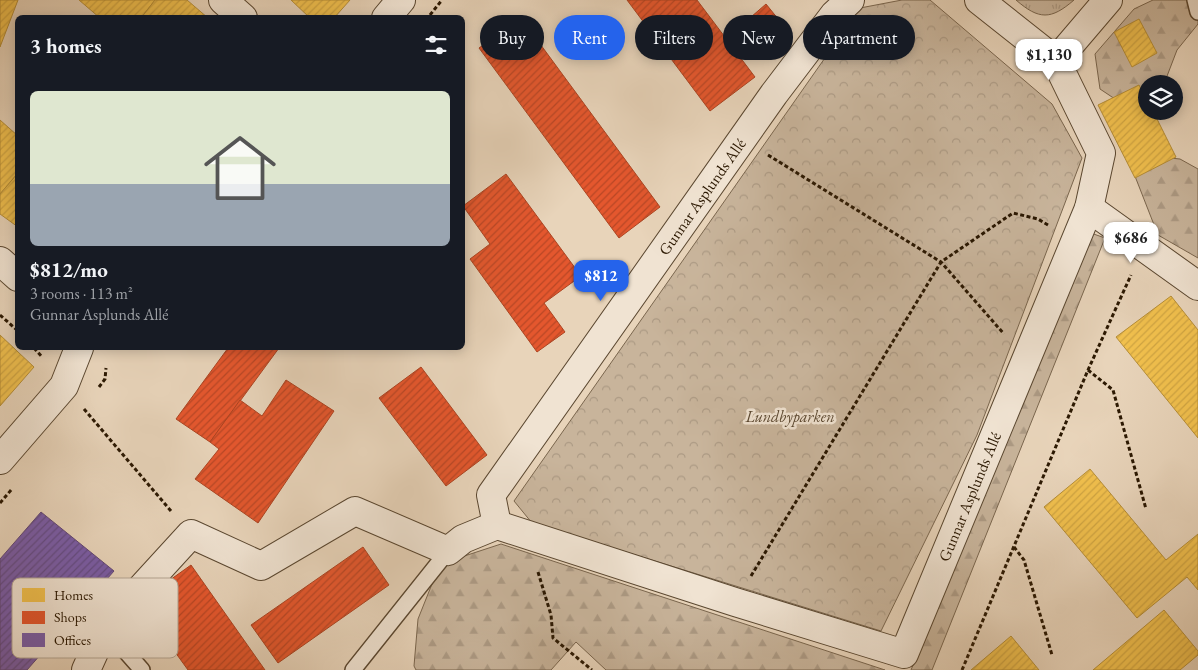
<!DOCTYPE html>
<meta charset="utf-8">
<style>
body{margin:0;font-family:"EB Garamond",serif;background:#242831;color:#f1f3f6;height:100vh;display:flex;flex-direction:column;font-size:19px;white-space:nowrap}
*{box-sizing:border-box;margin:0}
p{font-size:16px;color:#9ea1a6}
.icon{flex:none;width:28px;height:28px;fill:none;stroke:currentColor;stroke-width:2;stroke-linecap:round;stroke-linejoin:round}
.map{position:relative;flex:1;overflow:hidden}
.sheet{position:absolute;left:15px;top:15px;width:450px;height:335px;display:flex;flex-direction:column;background:#171b24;border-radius:8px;box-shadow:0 2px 12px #0003}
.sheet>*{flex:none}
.top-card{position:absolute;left:480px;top:15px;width:475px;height:45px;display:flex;gap:10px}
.controls{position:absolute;left:1138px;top:75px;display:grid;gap:10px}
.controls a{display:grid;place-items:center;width:45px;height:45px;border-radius:50%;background:#171b24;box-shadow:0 2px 12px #0003;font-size:25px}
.price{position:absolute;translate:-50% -42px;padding:0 11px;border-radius:10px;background:#fff;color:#222;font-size:16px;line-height:32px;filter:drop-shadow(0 1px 2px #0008)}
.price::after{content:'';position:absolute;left:50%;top:30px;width:15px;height:11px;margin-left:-8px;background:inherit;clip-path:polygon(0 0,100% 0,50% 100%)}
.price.selected{background:#2563eb;color:#fff}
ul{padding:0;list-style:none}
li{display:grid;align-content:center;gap:10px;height:265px;padding:0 15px}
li+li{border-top:1px solid #363941}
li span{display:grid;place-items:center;height:155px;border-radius:8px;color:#555}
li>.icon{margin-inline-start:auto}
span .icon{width:90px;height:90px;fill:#fffc;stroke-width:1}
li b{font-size:21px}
h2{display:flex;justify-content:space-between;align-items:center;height:60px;padding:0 15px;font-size:21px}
.chip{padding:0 18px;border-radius:22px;background:#171b24;box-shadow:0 2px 12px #0003;font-size:18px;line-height:45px}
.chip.selected{background:#2563eb;color:#fff}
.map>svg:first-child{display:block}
.grass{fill:url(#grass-tufts);stroke:#7a664e}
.forest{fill:url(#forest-firs);stroke:#7a664e}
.park{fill:url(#park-crowns);stroke:#7a664e}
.homes{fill:url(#homes-hatch);stroke:#b68e37}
.shops{fill:url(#shops-hatch);stroke:#ac4421}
.offices{fill:url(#offices-hatch);stroke:#634976}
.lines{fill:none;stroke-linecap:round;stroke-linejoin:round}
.lane-casing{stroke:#5a4730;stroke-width:18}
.street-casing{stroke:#5a4730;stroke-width:30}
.path{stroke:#2b1802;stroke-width:3;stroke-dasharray:4 2.5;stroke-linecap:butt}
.lane{stroke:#f0e3d2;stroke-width:15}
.street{stroke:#f0e3d2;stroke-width:28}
.labels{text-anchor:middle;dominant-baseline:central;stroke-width:5;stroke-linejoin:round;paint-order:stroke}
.street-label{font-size:16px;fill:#2b1802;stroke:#f0e3d2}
.park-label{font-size:16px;font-style:italic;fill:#5a4730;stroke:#f0e3d2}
.key{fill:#f0e3d2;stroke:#b5a694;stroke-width:1}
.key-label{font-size:14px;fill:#2b1802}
</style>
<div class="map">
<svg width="1198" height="670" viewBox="0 0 1198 670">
<defs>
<pattern id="grass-tufts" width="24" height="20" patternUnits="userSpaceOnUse" patternTransform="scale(1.25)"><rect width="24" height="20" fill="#c8b49b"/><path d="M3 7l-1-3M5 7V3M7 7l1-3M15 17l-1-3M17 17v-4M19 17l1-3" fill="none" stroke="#ac9a84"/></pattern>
<pattern id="forest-firs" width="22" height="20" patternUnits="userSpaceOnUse" patternTransform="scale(1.25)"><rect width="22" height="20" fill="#c8b49b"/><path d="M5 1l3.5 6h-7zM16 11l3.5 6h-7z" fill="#ac9a84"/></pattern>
<pattern id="park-crowns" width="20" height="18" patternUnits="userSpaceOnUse" patternTransform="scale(1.25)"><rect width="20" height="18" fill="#c8b49b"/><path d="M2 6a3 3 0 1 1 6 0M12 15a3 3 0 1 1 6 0" fill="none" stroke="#ac9a84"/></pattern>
<pattern id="homes-hatch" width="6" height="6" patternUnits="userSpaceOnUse" patternTransform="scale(1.25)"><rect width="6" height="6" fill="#f2c14e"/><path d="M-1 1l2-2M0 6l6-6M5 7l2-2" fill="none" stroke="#d0a542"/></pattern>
<pattern id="shops-hatch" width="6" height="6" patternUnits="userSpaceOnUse" patternTransform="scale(1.25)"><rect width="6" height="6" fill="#e4572e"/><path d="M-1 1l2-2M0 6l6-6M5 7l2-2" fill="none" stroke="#b94725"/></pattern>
<pattern id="offices-hatch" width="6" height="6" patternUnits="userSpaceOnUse" patternTransform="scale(1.25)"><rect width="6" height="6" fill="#7b5ea7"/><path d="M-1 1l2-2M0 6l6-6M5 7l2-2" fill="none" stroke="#654d86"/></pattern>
</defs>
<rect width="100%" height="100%" fill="#e8d4ba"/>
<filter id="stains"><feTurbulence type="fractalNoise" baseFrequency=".004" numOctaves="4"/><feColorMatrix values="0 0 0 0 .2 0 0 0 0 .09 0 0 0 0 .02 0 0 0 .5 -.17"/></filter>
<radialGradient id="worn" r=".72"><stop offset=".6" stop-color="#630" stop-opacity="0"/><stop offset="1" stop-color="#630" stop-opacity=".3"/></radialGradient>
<path class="grass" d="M1016,0H1074C1051,20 1039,20 1016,0Z"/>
<g class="forest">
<polygon points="1153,0 1198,0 1198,24 1177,50 1164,84 1146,84 1146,97 1130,109 1100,89 1095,54 1134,9"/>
<polygon points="1140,155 1180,159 1198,169 1198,258 1158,235 1131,166"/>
<polygon points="1088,232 1105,238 932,670 911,670"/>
<polygon points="501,544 885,670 606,670 576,642 551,670 416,670 414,666 418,619 440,564"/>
</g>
<polygon class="park" points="902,0 930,0 1052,104 1082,158 977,435 881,631 532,523 514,501 860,8"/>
<g class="homes">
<polygon points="0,0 18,0 0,47"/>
<polygon points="79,0 155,0 141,18 100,18"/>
<polygon points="155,0 187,0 208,18 141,18"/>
<polygon points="291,0 350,0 334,18 310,18"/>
<polygon points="1139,19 1157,53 1132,67 1114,32"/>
<polygon points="1139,85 1146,99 1146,111 1153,111 1176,157 1135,178 1098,105"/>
<polygon points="0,120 18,136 18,173 0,194"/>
<polygon points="18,173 18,227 0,214 0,194"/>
<polygon points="1171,296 1198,330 1198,438 1116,337"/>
<polygon points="0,335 34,367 0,406"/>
<polygon points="1090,469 1166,560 1198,534 1198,590 1187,577 1137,618 1044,507"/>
<polygon points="1164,610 1198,651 1198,655 1180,670 1093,670"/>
<polygon points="1011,636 1039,670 971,670"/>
</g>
<g class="shops">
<polygon points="627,0 697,0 755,77 710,111"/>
<polygon points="766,4 787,30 771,43 751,17"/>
<polygon points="521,18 660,207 619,238 479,48"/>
<polygon points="506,174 581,276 544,303 565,332 537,352 470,259 490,244 463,206"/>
<polygon points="228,348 279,348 210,442 176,419"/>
<polygon points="421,367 487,455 446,486 379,398"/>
<polygon points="286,380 334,411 258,523 195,479 219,449 210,442 240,400 262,416"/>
<polygon points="363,547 389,585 278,663 251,625"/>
<polygon points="191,565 265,670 188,670 139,602"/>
</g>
<polygon class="offices" points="41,512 114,571 27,670 0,670 0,559"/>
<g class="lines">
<g class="lane-casing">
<g id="lane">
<polyline points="1195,0 1198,12"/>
<polyline points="105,628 142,670"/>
<polyline points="353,670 448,551"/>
</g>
</g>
<g class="street-casing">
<g id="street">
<polyline points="223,0 243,18"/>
<polyline points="979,0 1056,61 1108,0"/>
<polyline points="386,18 401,0"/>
<polyline points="1089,208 1198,286"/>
<polyline points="0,261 18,277"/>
<polyline points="0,460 64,386 79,348"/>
<path id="s1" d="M497,525L491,495L774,94L834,15L850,0"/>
<path id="s2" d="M86,670L105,628L191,534L261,566L355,511L448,551L463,539L497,525L735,602L904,654L1089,208L1101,153L1056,61"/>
</g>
</g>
<g class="path">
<polyline points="430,15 442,0"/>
<polyline points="768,155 941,262 1004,334"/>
<polyline points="0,315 18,331"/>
<polyline points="34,348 42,357"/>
<polyline points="1088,370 1113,390 1146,509"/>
<polyline points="99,387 105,379 106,368"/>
<polyline points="84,409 171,511"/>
<polyline points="0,503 12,489"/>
<polyline points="1014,547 1024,560 1052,655"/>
<polyline points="538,572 551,615 553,638 592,670"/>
<polyline points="751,576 941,262 1013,213 1038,219 1048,225"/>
<polyline points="962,670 1088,370 1131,275"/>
</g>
<use href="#lane" class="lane"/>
<use href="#street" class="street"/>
</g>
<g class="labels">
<g class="street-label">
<text stroke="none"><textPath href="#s1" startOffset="396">Gunnar Asplunds Allé</textPath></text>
<text stroke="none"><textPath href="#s2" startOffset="1114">Gunnar Asplunds Allé</textPath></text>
</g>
<g class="park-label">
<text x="790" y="416">Lundbyparken</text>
</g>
</g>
<rect x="12" y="578" width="166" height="80" rx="8" class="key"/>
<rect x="22" y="588" width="23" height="14" fill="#f2c14e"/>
<rect x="22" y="611" width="23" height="13" fill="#e4572e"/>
<rect x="22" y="633" width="23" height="14" fill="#7b5ea7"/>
<g class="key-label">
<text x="54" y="600">Homes</text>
<text x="54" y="622">Shops</text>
<text x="54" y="645">Offices</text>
</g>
<rect width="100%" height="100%" filter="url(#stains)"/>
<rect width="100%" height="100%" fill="url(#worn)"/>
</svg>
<div class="controls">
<a><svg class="icon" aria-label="layers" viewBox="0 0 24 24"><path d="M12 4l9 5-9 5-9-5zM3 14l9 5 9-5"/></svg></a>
</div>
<b class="price" style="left:1049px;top:81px">$1,130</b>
<b class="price" style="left:1131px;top:264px">$686</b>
<b class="price selected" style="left:601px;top:302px">$812</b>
<div class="top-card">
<a class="chip">Buy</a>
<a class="chip selected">Rent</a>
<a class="chip">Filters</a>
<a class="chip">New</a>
<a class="chip">Apartment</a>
</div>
<section class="sheet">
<h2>3 homes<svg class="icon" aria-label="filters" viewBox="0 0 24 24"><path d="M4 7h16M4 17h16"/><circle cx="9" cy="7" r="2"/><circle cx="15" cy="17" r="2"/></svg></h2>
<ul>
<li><span style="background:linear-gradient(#dfe7d0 60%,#9aa5b1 0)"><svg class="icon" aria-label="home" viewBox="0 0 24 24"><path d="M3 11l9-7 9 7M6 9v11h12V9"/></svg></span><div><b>$812/mo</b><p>3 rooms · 113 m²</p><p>Gunnar Asplunds Allé</p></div></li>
</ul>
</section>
</div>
